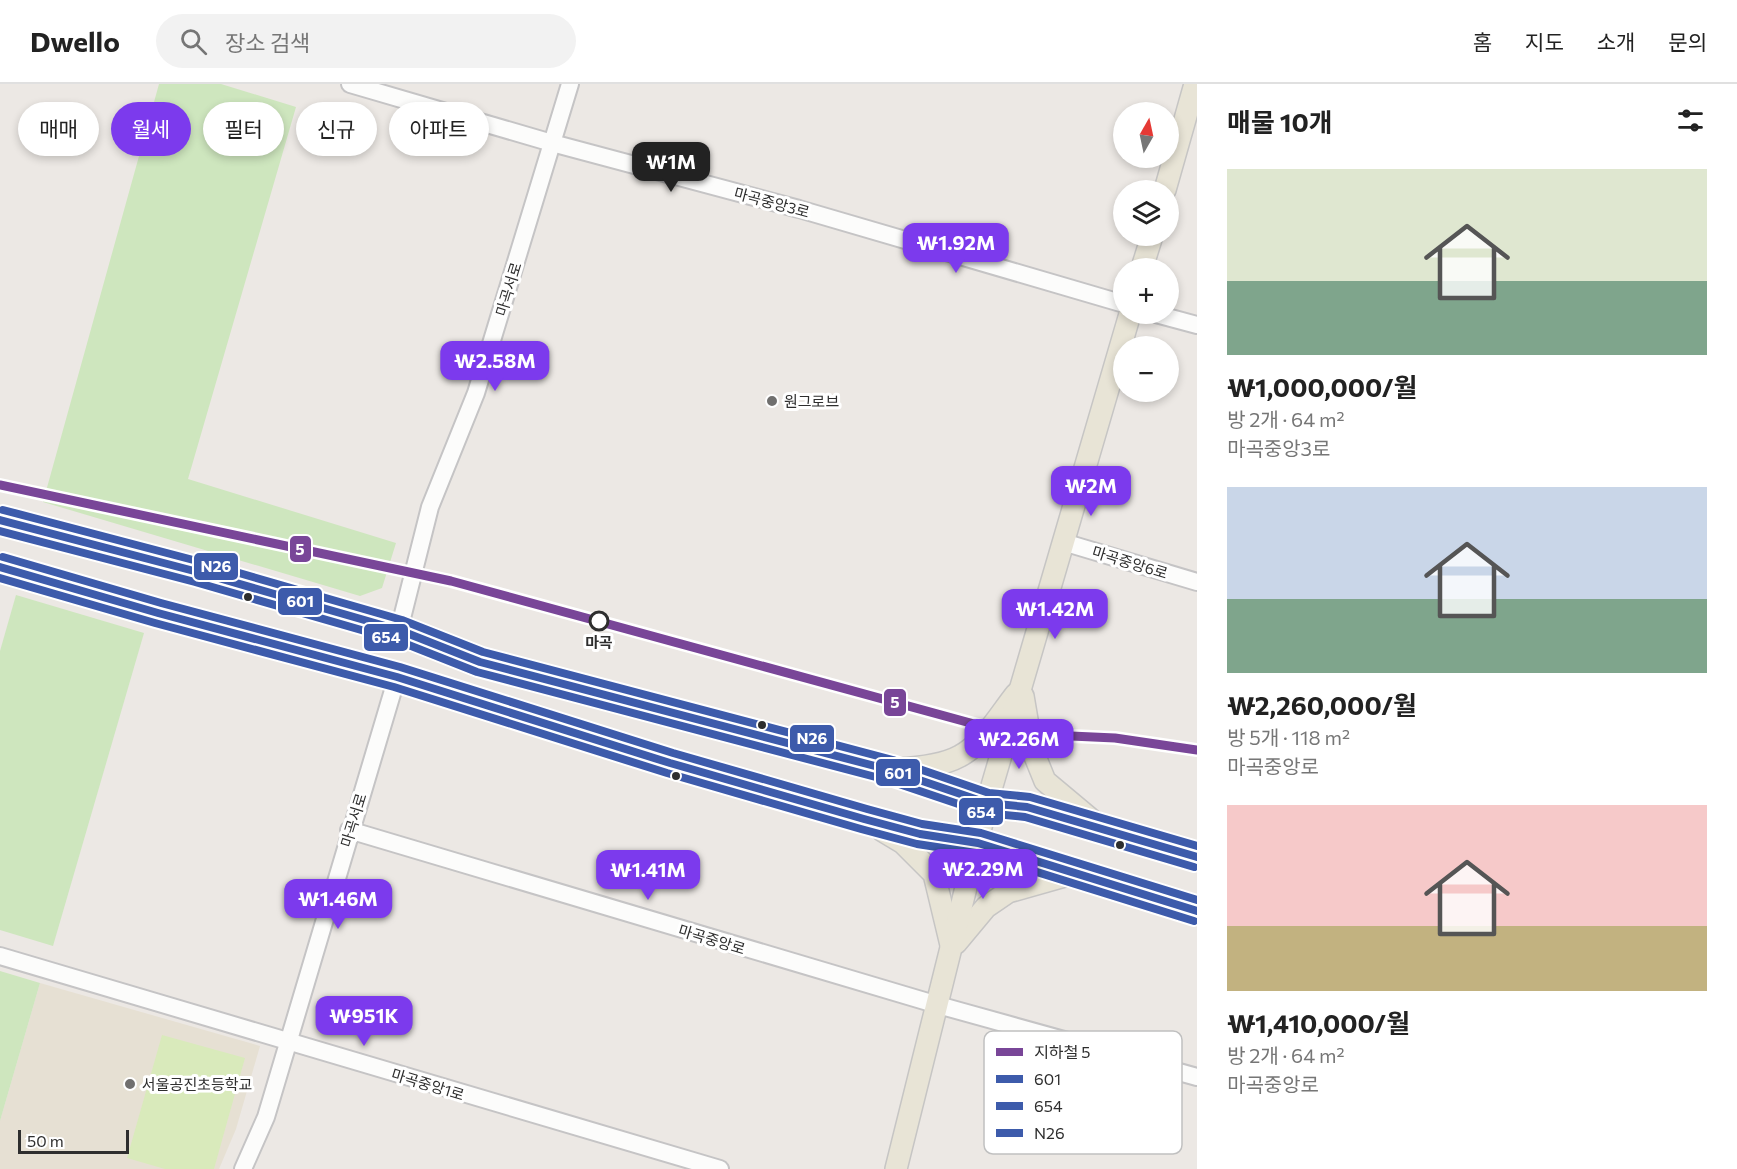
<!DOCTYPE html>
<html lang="ko">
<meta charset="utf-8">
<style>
body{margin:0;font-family:Commissioner,"Noto Sans KR",sans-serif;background:#f2f2f2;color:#222;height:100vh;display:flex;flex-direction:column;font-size:22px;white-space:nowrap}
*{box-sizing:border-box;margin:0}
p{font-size:20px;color:#767676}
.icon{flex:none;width:33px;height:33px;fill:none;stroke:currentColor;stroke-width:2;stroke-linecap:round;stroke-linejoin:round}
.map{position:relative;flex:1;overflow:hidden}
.side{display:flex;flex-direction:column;background:#fff;width:540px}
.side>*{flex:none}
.hud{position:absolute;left:18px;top:18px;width:570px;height:54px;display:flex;gap:12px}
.needle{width:39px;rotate:9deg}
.controls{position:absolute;left:1113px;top:18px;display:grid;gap:12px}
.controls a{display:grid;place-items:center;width:66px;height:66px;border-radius:50%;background:#fff;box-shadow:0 3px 9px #0003;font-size:30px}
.scale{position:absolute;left:18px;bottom:15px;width:111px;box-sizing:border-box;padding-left:6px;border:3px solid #2e2e2e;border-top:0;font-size:16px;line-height:21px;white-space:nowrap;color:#2e2e2e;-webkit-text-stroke:4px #fff;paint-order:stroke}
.price{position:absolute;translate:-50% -51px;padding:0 14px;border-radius:12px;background:#7c3aed;color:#fff;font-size:20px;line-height:39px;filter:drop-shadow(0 2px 3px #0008)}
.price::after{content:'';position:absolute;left:50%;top:36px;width:18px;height:14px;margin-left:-9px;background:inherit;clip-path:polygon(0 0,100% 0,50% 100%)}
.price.on{background:#222;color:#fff}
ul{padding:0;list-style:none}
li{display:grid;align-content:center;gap:12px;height:318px;padding:0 30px}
li span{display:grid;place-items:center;height:186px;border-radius:0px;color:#555}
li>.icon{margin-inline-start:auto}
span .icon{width:108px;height:108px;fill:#fffc;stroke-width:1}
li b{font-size:26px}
h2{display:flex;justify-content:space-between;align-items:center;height:72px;padding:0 30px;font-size:26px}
.pill{padding:0 21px;border-radius:27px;background:#fff;box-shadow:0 3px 9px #0003;font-size:21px;line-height:54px}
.pill.on{background:#7c3aed;color:#fff}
header{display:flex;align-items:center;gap:36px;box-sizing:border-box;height:84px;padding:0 30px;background:#fff;border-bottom:2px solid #e0e0e0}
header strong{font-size:28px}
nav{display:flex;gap:33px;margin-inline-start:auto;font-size:21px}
.search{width:420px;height:54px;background:#f2f2f2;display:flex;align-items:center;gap:15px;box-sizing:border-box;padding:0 21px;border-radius:33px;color:#767676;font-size:22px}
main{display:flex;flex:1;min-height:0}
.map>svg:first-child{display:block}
.education{fill:#e6e0d3}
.green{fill:#cee6be}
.pitch{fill:#d9eabb}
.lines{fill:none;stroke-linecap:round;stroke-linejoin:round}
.minor-casing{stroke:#c5c4c5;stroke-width:20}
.major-casing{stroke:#c6c5c4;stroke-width:24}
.minor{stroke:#fcfcfb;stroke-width:16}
.major{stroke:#e8e4d6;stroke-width:21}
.bus-1-casing{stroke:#fff;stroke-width:12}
.bus-2-casing{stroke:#fff;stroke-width:12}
.bus-3-casing{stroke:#fff;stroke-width:12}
.bus-1{stroke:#3d5bab;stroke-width:8}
.bus-2{stroke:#3d5bab;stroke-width:8}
.bus-3{stroke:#3d5bab;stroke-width:8}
.metro-1-casing{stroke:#fff;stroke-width:14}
.metro-1{stroke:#794698;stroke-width:9}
.poi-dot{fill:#706f6e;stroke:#fff;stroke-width:2}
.bus-dot{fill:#2e2e2e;stroke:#fff;stroke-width:2}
.stop-dot{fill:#fff;stroke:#2e2e2e;stroke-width:3}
.labels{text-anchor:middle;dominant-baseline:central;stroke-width:6;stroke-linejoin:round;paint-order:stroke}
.street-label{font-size:15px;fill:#2e2e2e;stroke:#fff}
.poi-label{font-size:15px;fill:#2e2e2e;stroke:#fff;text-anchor:start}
.stop-label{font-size:15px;font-weight:bold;fill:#2e2e2e;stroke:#fff}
.key{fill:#fff;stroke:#c0c0c0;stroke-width:1.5}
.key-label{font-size:16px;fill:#2e2e2e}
.line-badge{stroke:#fff;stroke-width:2}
.badge-label{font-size:16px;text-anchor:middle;font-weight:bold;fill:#fff}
</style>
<header>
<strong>Dwello</strong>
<div class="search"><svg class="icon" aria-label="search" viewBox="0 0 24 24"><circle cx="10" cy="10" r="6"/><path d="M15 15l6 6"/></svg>장소 검색</div>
<nav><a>홈</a><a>지도</a><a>소개</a><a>문의</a></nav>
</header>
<main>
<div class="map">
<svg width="1197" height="1085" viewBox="0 0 1197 1085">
<rect width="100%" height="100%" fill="#ece8e4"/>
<polygon class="education" points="40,899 260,962 236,1045 219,1085 0,1085 0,1037"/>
<g class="green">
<polygon points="159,0 221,0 296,23 188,395 396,459 382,504 360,512 43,418"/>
<polygon points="16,511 144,549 53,862 0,846 0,567"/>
<polygon points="0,887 40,899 0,1037"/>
</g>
<polygon class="pitch" points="162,951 245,974 214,1085 165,1085 127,1074"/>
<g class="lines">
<g class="minor-casing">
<g id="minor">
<polyline points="350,0 552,59 799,125 1124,220"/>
<polyline points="1156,230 1197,241"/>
<polyline points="1063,458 1197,498"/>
<polyline points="399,546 430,423 476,309 570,0"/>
<polyline points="349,746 938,921 1197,993"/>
<polyline points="0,872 720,1085"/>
<polyline points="243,1085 266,1033 397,593"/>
</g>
</g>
<g class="major-casing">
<g id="major">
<polyline points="1165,106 1195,0"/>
<polyline points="1142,184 1152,152"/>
<polyline points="0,436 198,488 399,546 480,578 890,686 987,719 1027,723 1197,773"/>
<polyline points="0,483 158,529 397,593 670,679 864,735 920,750 978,759 1197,827"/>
<polyline points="1023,612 1032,665 1045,697 1094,738"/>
<path d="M897,685C917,684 942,682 960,672C983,660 1000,630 1016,610"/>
<polyline points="883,747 903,759 934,790 951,861"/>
<polyline points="956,859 986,823 1008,808 1072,790"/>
<polyline points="896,1085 987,719 1130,230"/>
</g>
</g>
<use href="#minor" class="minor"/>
<use href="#major" class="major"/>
<g class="bus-1-casing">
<g id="bus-1">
<polyline points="0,436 198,488 399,546 480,578 890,686 987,719 1027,723 1197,773"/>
<polyline points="0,483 158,529 397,593 670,679 864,735 920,750 978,759 1197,827"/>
</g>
</g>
<g class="bus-2-casing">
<g id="bus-2">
<polyline points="0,447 195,498 396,556 477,588 887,696 985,729 1025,733 1194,783"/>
<polyline points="0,494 155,539 394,603 667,689 861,745 917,760 976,769 1194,837"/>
</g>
</g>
<g class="bus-3-casing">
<g id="bus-3">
<polyline points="3,426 201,478 402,536 483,568 893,676 989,709 1030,713 1197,762"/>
<polyline points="3,473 161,519 400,583 673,669 867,725 922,740 981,749 1197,816"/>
</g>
</g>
<use href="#bus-1" class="bus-1"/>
<use href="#bus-2" class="bus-2"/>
<use href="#bus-3" class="bus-3"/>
<g class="metro-1-casing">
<polyline id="metro-1" points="0,401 451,497 1007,649 1115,654 1197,666"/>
</g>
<use href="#metro-1" class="metro-1"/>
</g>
<g class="poi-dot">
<circle cx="772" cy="317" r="6"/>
<circle cx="130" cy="1000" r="6"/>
</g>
<g class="bus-dot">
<circle cx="248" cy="513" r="5"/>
<circle cx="762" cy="641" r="5"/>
<circle cx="676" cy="692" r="5"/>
<circle cx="1120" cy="761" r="5"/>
</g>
<circle class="stop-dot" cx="599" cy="537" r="9"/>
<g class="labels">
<g class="street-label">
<text transform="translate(772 118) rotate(15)">마곡중앙3로</text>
<text transform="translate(508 205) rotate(-73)">마곡서로</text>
<text transform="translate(1130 478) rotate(17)">마곡중앙6로</text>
<text transform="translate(353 736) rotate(-73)">마곡서로</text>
<text transform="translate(712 855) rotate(17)">마곡중앙로</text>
<text transform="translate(428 1000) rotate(17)">마곡중앙1로</text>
</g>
<g class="poi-label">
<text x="784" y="317">원그로브</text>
<text x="142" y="1000">서울공진초등학교</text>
</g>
<g class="stop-label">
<text x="599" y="558">마곡</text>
</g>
</g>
<rect x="984" y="947" width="198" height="123" rx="9" class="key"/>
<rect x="996" y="964" width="27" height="8" fill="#794698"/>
<rect x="996" y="991" width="27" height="8" fill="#3d5bab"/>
<rect x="996" y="1018" width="27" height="8" fill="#3d5bab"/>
<rect x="996" y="1045" width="27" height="8" fill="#3d5bab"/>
<g class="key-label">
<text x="1034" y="974">지하철 5</text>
<text x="1034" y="1001">601</text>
<text x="1034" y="1028">654</text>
<text x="1034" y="1055">N26</text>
</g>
<g class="line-badge">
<rect x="289" y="451" width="23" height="28" rx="6" fill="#794698"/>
<rect x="193" y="468" width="46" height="29" rx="6" fill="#3d5bab"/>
<rect x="277" y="503" width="46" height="29" rx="6" fill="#3d5bab"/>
<rect x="363" y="539" width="46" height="29" rx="6" fill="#3d5bab"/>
<rect x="883" y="604" width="24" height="29" rx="6" fill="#794698"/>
<rect x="789" y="640" width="46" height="29" rx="6" fill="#3d5bab"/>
<rect x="875" y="674" width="46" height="29" rx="6" fill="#3d5bab"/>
<rect x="958" y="713" width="46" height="29" rx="6" fill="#3d5bab"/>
</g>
<g class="badge-label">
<text x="300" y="471">5</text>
<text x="216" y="488">N26</text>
<text x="300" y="523">601</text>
<text x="386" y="559">654</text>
<text x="895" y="624">5</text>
<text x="812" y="660">N26</text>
<text x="898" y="695">601</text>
<text x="981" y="734">654</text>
</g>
</svg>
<div class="controls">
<a><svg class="needle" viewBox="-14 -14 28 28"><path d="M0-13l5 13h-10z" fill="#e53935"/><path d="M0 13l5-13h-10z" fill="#767676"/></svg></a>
<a><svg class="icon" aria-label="layers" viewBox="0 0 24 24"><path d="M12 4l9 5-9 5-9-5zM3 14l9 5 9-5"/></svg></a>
<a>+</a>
<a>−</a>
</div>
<div class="scale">50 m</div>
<b class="price on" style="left:671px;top:109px">₩1M</b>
<b class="price" style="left:956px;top:190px">₩1.92M</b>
<b class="price" style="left:495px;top:308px">₩2.58M</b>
<b class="price" style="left:1091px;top:433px">₩2M</b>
<b class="price" style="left:1055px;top:556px">₩1.42M</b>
<b class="price" style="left:1019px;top:686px">₩2.26M</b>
<b class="price" style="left:983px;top:816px">₩2.29M</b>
<b class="price" style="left:648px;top:817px">₩1.41M</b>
<b class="price" style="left:338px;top:846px">₩1.46M</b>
<b class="price" style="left:364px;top:963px">₩951K</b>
<div class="hud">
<a class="pill">매매</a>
<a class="pill on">월세</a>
<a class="pill">필터</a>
<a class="pill">신규</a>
<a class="pill">아파트</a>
</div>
</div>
<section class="side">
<h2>매물 10개<svg class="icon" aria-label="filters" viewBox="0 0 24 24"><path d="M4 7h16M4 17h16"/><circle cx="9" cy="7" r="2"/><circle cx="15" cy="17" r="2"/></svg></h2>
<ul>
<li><span style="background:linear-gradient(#dfe7d0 60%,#7fa58c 0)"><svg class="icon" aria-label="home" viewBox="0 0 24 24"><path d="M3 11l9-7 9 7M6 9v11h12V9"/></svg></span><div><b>₩1,000,000/월</b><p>방 2개 · 64 m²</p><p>마곡중앙3로</p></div></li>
<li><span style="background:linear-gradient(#c9d6e8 60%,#7fa58c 0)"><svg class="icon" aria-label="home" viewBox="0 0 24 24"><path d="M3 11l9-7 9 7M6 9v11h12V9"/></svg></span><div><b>₩2,260,000/월</b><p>방 5개 · 118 m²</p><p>마곡중앙로</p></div></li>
<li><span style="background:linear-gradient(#f6c9c9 65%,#c2b280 0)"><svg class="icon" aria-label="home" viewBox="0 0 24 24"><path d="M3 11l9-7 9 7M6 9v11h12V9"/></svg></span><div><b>₩1,410,000/월</b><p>방 2개 · 64 m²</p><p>마곡중앙로</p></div></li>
</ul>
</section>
</main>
